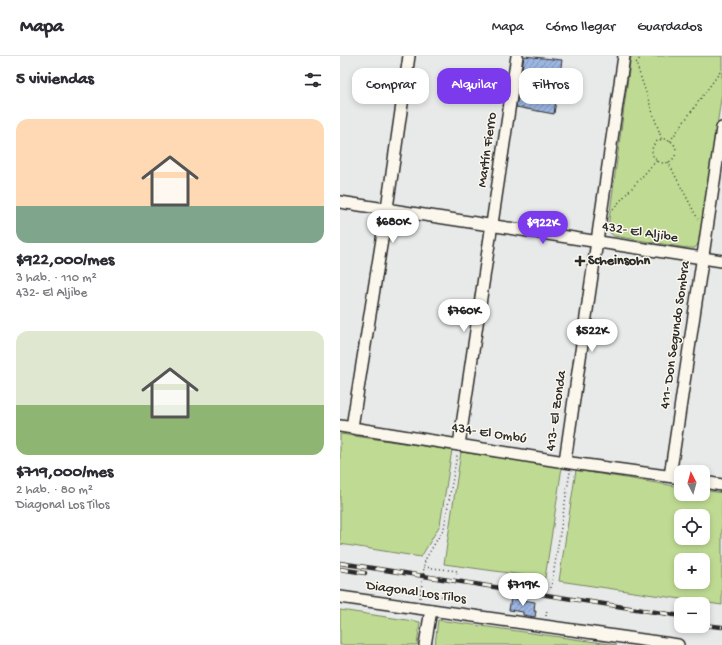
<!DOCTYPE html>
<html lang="es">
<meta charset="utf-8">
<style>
body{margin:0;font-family:"Gochi Hand",sans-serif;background:#f2f2f3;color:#2b2b33;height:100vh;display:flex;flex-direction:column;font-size:15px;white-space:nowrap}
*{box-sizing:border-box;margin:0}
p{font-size:13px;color:#7c7c81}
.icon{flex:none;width:22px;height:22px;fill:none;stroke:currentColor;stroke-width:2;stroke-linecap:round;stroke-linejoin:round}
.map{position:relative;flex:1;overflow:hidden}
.sheet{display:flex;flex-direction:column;background:#fff;width:340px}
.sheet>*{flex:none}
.guide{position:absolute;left:12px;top:12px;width:310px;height:36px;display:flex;gap:8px}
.needle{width:26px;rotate:354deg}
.fabs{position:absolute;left:334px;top:409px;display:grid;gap:8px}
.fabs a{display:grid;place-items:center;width:36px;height:36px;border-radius:8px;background:#fff;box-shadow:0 2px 6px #0003;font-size:20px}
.price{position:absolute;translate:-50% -34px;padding:0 9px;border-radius:14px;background:#fff;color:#222;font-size:13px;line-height:26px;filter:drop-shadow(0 1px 2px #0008)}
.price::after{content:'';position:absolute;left:50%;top:24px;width:12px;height:9px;margin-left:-6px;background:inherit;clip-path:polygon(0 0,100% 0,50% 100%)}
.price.current{background:#7c3aed;color:#fff}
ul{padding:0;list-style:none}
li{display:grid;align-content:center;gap:8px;height:212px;padding:0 16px}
li span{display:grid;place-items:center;height:124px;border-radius:12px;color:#555}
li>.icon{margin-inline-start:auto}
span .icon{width:72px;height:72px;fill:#fffc;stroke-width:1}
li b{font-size:17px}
h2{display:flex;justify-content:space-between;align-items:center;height:48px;padding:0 16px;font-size:17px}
.tag{padding:0 14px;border-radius:12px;background:#fff;box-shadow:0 2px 6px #0003;font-size:14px;line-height:36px}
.tag.current{background:#7c3aed;color:#fff}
header{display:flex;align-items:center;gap:24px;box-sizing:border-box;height:56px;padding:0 20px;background:#fff;border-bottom:1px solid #e1e1e2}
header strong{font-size:19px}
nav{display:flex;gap:22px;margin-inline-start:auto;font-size:14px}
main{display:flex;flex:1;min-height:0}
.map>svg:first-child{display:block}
.park{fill:#bfdb93;stroke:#75835f;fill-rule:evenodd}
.building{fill:url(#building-hatch);stroke:#2b2b2b}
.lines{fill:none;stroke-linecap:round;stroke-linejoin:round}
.minor-casing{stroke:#2b2b2b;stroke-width:14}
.path{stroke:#2b2b2b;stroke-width:1.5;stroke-dasharray:1 3;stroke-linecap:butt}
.minor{stroke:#fbf7ec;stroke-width:11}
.rail-casing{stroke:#2b2b2b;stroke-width:4.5}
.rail{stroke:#fbf7ec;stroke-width:3;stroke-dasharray:9;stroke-linecap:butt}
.poi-dot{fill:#2b2b2b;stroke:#fbf7ec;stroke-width:1.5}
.labels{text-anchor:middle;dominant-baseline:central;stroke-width:3;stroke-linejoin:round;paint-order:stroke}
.street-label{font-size:14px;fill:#2b2b2b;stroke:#fbf7ec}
.poi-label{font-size:14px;font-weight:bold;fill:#2b2b2b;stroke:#fbf7ec;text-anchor:start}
</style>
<header>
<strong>Mapa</strong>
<nav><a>Mapa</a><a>Cómo llegar</a><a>Guardados</a></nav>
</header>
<main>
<section class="sheet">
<h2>5 viviendas<svg class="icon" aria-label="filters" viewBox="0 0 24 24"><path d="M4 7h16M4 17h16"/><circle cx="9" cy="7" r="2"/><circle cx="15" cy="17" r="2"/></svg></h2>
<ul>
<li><span style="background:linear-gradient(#ffd9b3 70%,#7fa58c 0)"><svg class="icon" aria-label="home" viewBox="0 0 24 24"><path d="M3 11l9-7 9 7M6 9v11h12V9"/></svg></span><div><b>$922,000/mes</b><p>3 hab. · 110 m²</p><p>432- El Aljibe</p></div></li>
<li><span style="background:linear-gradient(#dfe7d0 60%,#8fb573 0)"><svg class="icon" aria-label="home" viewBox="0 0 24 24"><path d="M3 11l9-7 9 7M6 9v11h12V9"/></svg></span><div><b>$719,000/mes</b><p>2 hab. · 80 m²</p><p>Diagonal Los Tilos</p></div></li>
</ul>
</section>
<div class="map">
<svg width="382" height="589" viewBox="0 0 382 589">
<defs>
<pattern id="building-hatch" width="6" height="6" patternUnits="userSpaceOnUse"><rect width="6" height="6" fill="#9db6e2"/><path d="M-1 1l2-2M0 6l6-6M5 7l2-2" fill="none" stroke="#8094b7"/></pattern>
</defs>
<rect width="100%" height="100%" fill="#e8eaea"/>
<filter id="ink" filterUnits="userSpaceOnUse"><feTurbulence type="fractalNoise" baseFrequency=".025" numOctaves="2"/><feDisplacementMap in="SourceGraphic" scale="8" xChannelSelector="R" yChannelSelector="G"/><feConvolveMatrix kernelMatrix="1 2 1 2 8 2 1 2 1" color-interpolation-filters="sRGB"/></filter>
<g filter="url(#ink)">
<g class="park">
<polygon points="291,0 382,0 382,36 360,185 355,192 347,192 274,180 270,177 268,171"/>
<polygon points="0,378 112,394 100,469 81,501 0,488"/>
<polygon points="121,396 222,411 205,522 104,508"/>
<path d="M236,414L341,431V438H363V434L382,437V549L219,525ZM341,460H363V482H341ZM341,504H363V526H341Z"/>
<polygon points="0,554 80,566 77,589 0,589"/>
<polygon points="98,564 277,589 95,589"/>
</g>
<g class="building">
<polygon points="184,0 222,4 214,58 176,51"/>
<polygon points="171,542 195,546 194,555 196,555 195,561 183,559 183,556 169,554"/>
</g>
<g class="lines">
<g class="minor-casing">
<g id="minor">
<polyline points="0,146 382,205"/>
<polyline points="0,370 231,407 341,422"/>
<polyline points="12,371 47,152 69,0"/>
<polyline points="119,389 177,0"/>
<polyline points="225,405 284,0"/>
<polyline points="330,420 382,72"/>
<polyline points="363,426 382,429"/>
<polyline points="0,541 338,589"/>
<polyline points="85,589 91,554"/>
</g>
</g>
<g class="path">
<polyline points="302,0 296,7 322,84"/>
<circle cx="324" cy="95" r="12"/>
<polyline points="330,85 380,16 382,16"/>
<polyline points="328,106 358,163"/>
<polyline points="273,153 317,104"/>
<polyline points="84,511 118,515 117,518"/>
<polyline points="211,532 230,416"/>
<polyline points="81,537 114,542 115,539"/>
<polyline points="80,542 85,504 104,472 117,399"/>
<polyline points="206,560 207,553"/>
</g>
<use href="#minor" class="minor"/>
<g class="rail-casing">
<g id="rail">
<polyline points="0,507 341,560"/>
<polyline points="0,513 25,517"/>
<polyline points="363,569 382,571"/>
</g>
</g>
<use href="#rail" class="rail"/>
</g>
</g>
<path class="poi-dot" d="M238 199h4v4h4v4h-4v4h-4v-4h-4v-4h4z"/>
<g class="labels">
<g class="street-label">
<text transform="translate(148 94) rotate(-82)">Martín Fierro</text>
<text transform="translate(300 177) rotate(9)">432- El Aljibe</text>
<text transform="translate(336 279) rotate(-82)">411- Don Segundo Sombra</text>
<text transform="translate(217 355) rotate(-82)">413- El Zonda</text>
<text transform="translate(149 378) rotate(9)">434- El Ombú</text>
<text transform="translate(76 537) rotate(8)">Diagonal Los Tilos</text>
</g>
<g class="poi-label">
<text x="248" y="205">Scheinsohn</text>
</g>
</g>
</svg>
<div class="fabs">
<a><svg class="needle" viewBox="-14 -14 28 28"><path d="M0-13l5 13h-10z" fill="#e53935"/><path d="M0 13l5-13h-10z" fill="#7c7c81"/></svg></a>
<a><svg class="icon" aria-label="locate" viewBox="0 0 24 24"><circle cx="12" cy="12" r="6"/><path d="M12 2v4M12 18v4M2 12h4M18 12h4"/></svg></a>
<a>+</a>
<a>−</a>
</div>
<b class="price" style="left:53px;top:188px">$680K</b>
<b class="price current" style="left:203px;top:189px">$922K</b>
<b class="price" style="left:124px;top:277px">$760K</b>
<b class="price" style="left:252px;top:297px">$522K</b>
<b class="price" style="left:183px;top:551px">$719K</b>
<div class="guide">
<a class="tag">Comprar</a>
<a class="tag current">Alquilar</a>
<a class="tag">Filtros</a>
</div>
</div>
</main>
